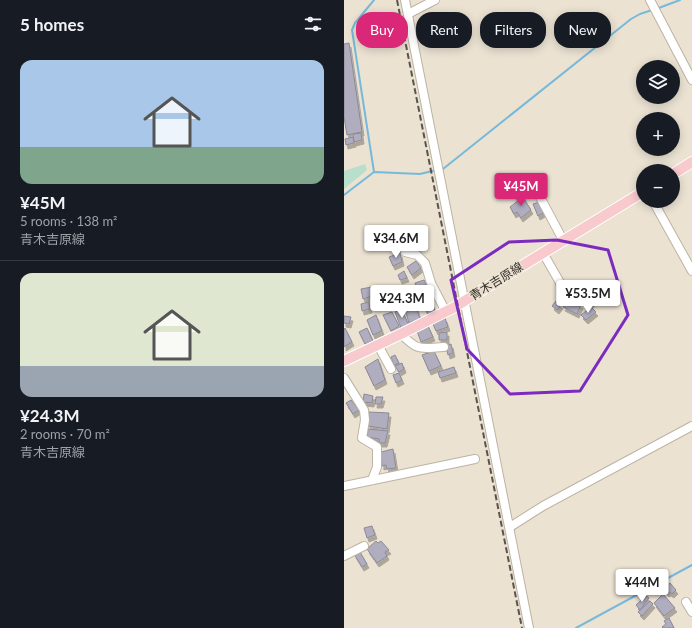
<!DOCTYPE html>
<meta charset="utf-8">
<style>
body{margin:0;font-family:Lato,"Noto Sans JP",sans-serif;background:#242831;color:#f1f3f6;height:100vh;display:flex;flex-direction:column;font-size:15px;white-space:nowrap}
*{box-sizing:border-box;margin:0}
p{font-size:13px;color:#9ea1a6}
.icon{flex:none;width:22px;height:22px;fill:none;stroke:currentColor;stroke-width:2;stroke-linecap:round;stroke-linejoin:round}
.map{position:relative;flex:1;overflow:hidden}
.drawer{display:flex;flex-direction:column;background:#171b24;width:344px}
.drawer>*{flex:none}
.guide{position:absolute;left:12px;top:12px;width:276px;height:36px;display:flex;gap:8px}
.fabs{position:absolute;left:292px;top:60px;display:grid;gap:8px}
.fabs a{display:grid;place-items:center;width:44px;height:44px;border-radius:50%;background:#171b24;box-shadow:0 2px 10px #0003;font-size:20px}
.price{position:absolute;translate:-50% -34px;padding:0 9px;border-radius:4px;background:#fff;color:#222;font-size:13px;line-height:26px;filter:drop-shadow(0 1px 2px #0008)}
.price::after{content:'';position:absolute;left:50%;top:24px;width:12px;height:9px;margin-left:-6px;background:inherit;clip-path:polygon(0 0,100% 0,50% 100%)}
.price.current{background:#db2777;color:#fff}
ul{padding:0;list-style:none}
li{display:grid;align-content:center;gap:8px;height:212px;padding:0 20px}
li+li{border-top:1px solid #363941}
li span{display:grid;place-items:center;height:124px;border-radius:12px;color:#555}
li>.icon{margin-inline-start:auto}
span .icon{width:72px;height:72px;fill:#fffc;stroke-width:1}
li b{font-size:17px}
h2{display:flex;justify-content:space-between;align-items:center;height:48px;padding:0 20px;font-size:17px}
.tag{padding:0 14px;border-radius:16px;background:#171b24;box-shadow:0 2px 10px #0003;font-size:14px;line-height:36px}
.tag.current{background:#db2777;color:#fff}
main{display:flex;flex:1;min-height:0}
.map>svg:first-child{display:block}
.green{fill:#b7dfcb}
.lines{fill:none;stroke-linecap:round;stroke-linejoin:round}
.stream{stroke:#77b9da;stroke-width:2}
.building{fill:#afadbe;stroke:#8b8999;filter:url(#shadow)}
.minor-casing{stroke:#bcb3a3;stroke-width:10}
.major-casing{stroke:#fff;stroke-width:12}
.minor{stroke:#fff;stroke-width:8}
.major{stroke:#f8c9cd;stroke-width:10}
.rail{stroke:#59554d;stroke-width:2;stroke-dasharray:6 3;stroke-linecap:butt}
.marked{fill:none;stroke:#7b2cbf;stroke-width:3;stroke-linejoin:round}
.labels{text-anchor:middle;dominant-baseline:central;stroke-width:3;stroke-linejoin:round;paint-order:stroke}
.street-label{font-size:12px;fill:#322f29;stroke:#ebe2d2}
</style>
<main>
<section class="drawer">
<h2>5 homes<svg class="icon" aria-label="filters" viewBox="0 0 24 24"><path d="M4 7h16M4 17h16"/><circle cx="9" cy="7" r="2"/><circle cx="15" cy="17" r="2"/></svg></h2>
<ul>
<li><span style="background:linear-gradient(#a9c7e8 70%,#7fa58c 0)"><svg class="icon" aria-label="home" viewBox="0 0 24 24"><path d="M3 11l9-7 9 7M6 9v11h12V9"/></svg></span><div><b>¥45M</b><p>5 rooms · 138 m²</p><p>青木吉原線</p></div></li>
<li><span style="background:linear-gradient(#dfe7d0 75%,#9aa5b1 0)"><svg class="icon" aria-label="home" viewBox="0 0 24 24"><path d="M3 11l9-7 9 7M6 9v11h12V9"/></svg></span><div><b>¥24.3M</b><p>2 rooms · 70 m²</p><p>青木吉原線</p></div></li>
</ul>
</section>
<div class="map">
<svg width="348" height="628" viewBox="0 0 348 628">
<defs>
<filter id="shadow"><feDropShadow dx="2" dy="4" stdDeviation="0" flood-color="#0004"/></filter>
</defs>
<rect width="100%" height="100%" fill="#ebe2d2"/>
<polygon class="green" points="21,164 23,170 0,189 0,171"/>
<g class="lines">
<g class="stream">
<polyline points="312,9 336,0"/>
<polyline points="97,169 99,169 287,19 296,14 308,10"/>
<polyline points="30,172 8,30 11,23 30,0"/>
<polyline points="0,195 30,172 76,174 92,170"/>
<polyline points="232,628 348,565"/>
</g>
</g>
<g class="building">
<polygon points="5,43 18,132 3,135 0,117 0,44"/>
<polygon points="17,133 18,140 10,142 9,134"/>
<polygon points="9,137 10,143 2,145 1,139"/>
<polygon points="183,182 186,188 179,192 176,186"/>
<polygon points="177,194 187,210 177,218 173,212 170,214 166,207 175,200 174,198"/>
<polygon points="196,202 201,212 194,216 189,204"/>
<polygon points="56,253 58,262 49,266 45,257"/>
<polygon points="72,261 77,268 68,275 63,267"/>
<polygon points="60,271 63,278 56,280 54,275"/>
<polygon points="80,280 86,293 77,298 71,283"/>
<polygon points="235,282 253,299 246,304 235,292 232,295 227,291"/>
<polygon points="33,286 35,299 29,302 28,296 19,299 17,289"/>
<polygon points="225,299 237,305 233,314 219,307"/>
<polygon points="212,301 217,305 213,310 208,306"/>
<polygon points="25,302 26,309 18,311 17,304"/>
<polygon points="88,303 91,311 84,315 80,306"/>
<polygon points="72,306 76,319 65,323 61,310"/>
<polygon points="247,307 252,312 242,320 237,315"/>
<polygon points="57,309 65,325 57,328 51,312"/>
<polygon points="48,312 55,326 47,331 39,315"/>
<polygon points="32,315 38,331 29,335 23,320"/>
<polygon points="0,316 7,317 5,324 0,323"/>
<polygon points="101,318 104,327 92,331 89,324"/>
<polygon points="84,326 89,337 77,342 73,331"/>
<polygon points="1,328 8,342 0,347 0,329"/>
<polygon points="23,328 29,341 21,344 15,332"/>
<polygon points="103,332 103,340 95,340 95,333"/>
<polygon points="107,344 109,353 104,355 102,346"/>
<polygon points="90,351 97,366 85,371 78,355"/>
<polygon points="51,355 55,363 50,365 47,357"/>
<polygon points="34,359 41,380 30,386 21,367"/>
<polygon points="58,363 60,369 55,372 51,366"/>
<polygon points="110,367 112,373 96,378 94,372"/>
<polygon points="55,373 58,380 52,383 49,375"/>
<polygon points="20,394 29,396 28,403 19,402"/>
<polygon points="32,397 39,397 37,404 31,404"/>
<polygon points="7,400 15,410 9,414 2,403"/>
<polygon points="25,412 45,413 43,429 24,426"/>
<polygon points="24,429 44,431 41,443 35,443 35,439 23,437"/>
<polygon points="49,449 52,468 43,469 42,465 38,466 37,452"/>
<polygon points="28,526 31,535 23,538 20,528"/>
<polygon points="32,541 34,543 37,541 45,550 41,552 43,556 33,563 23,549"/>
<polygon points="16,552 23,564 18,567 10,554"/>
<polygon points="326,583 332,590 328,594 325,592 323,593 319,589"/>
<polygon points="319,594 331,608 320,616 310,603"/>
<polygon points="302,596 305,598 296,610 292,605"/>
<polygon points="306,601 309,604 298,616 294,612"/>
<polygon points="325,618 330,628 319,628 318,627 322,624 320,621"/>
</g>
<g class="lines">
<g class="minor-casing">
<g id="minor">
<polyline points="61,0 185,628"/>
<polyline points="306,0 348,80"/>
<polyline points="64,14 91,0"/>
<polyline points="189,184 219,240"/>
<polyline points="309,201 348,271"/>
<polyline points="61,252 73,255 81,263 87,283 102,312"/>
<polyline points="199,253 222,293"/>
<path d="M57,334C75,352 76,348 100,347"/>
<polyline points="34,345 47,369"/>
<polyline points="0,378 20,410 21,420 18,438 33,447 33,467 28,480"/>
<polyline points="0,486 131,459"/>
<polyline points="166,527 199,506 348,426"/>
<polyline points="0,556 20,546"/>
<polyline points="342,602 348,612"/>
</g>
</g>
<g class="major-casing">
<g id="major">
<polyline points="329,174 348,162"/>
<polyline points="0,361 59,333 109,308 299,192"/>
</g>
</g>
<use href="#minor" class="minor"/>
<use href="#major" class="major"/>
<polyline class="rail" points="53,0 178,628"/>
</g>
<path class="marked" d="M213,240L264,250L284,315L236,391L166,394L123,349L107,280L165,242Z"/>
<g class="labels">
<g class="street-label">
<text transform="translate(152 281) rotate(-32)">青木吉原線</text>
</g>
</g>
</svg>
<div class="fabs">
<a><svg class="icon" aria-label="layers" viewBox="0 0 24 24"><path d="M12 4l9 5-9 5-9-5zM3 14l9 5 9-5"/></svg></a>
<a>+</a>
<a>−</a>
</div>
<b class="price current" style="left:177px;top:207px">¥45M</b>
<b class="price" style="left:52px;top:259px">¥34.6M</b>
<b class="price" style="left:244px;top:314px">¥53.5M</b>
<b class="price" style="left:58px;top:319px">¥24.3M</b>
<b class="price" style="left:298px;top:603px">¥44M</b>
<div class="guide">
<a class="tag current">Buy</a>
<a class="tag">Rent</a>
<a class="tag">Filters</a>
<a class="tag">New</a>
</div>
</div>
</main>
